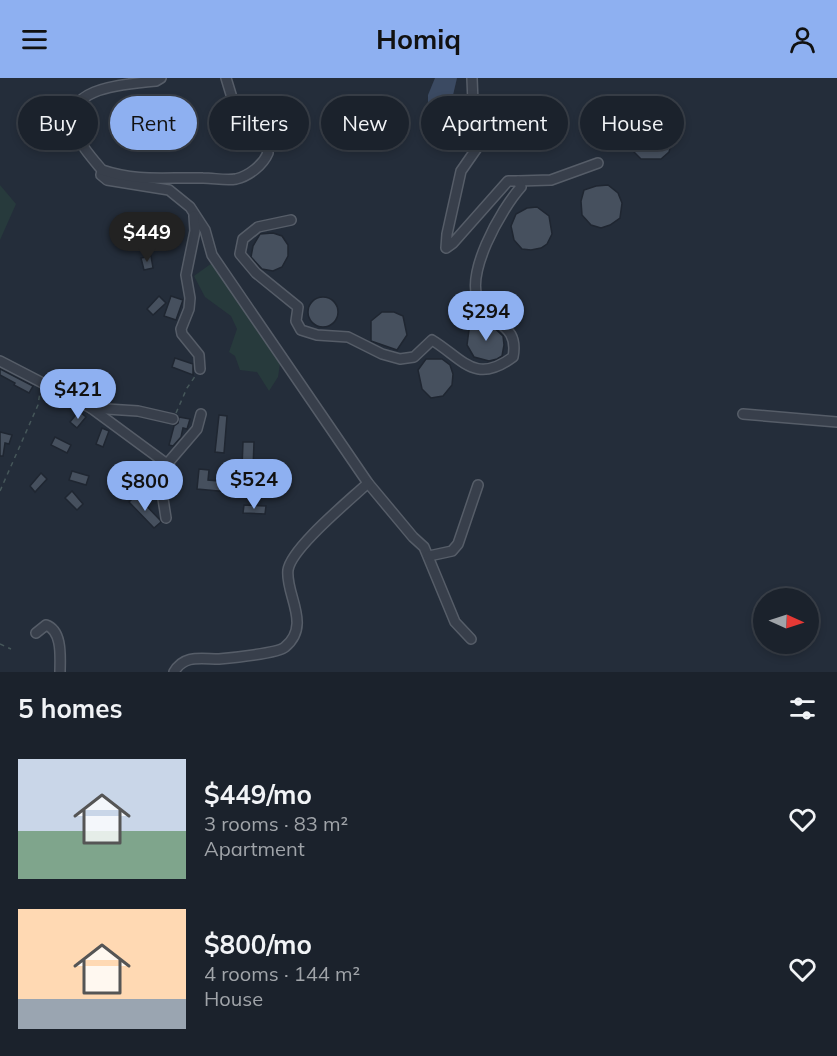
<!DOCTYPE html>
<meta charset="utf-8">
<style>
body{margin:0;font-family:Mulish,sans-serif;background:#242a34;color:#f1f3f6;height:100vh;display:flex;flex-direction:column;font-size:22px;white-space:nowrap}
*{box-sizing:border-box;margin:0}
p{font-size:20px;color:#a0a4a9}
.icon{flex:none;width:33px;height:33px;fill:none;stroke:currentColor;stroke-width:2;stroke-linecap:round;stroke-linejoin:round}
.map{position:relative;height:594px;overflow:hidden}
.details{display:flex;flex-direction:column;background:#1b222c;flex:1}
.details>*{flex:none}
.hud{position:absolute;left:18px;top:18px;width:801px;height:54px;display:flex;gap:12px}
.needle{width:39px;rotate:93deg}
.controls{position:absolute;left:753px;top:510px;display:grid;gap:12px}
.controls a{display:grid;place-items:center;width:66px;height:66px;border-radius:50%;background:#1b222c;box-shadow:0 3px 9px #0003,0 0 0 2px #393f48;font-size:30px}
.price{position:absolute;translate:-50% -51px;padding:0 14px;border-radius:21px;background:#8eb0f1;color:#111;font-size:20px;line-height:39px;filter:drop-shadow(0 2px 3px #0008)}
.price::after{content:'';position:absolute;left:50%;top:36px;width:18px;height:14px;margin-left:-9px;background:inherit;clip-path:polygon(0 0,100% 0,50% 100%)}
.price.current{background:#222;color:#fff}
ul{padding:0;list-style:none}
li{display:flex;align-items:center;gap:18px;height:150px;padding:0 18px}
li span{display:grid;place-items:center;flex:none;width:168px;height:120px;border-radius:0px;color:#555}
li>.icon{margin-inline-start:auto}
span .icon{width:72px;height:72px;fill:#fffc;stroke-width:1}
li b{font-size:26px}
h2{display:flex;justify-content:space-between;align-items:center;height:72px;padding:0 18px;font-size:26px}
.pill{padding:0 21px;border-radius:27px;background:#1b222c;box-shadow:0 3px 9px #0003,0 0 0 2px #393f48;font-size:21px;line-height:54px}
.pill.current{background:#8eb0f1;color:#111}
header{display:flex;justify-content:space-between;align-items:center;height:78px;padding:0 18px;background:#8eb0f1;color:#111;font-size:27px;font-weight:700}
.map>svg:first-child{display:block}
.green{fill:#273a3c}
.water{fill:#3b4a62}
.building{fill:#46505e;stroke:#1f2631;stroke-width:1.5}
.lines{fill:none;stroke-linecap:round;stroke-linejoin:round}
.minor-casing{stroke:#565d68;stroke-width:12}
.path{stroke:#46575a;stroke-width:1.5;stroke-dasharray:4.5 4.5;stroke-linecap:butt}
.minor{stroke:#383f4b;stroke-width:9}
</style>
<header><svg class="icon" aria-label="menu" viewBox="0 0 24 24"><path d="M4 6h16M4 12h16M4 18h16"/></svg>Homiq<svg class="icon" aria-label="person" viewBox="0 0 24 24"><circle cx="12" cy="8" r="4"/><path d="M4 21q1-7 8-7t8 7"/></svg></header>
<div class="map">
<svg width="837" height="594" viewBox="0 0 837 594">
<rect width="100%" height="100%" fill="#242d3a"/>
<g class="green">
<polygon points="0,107 16,126 0,162"/>
<polygon points="212,185 280,286 278,299 269,313 257,294 240,292 235,278 229,274 237,251 231,238 205,219 194,198"/>
</g>
<polygon class="water" points="435,0 457,0 450,30 442,32 428,26 428,17"/>
<g class="building">
<polygon points="647,41 659,41 668,50 672,63 669,74 661,81 641,81 633,73 631,62 634,51"/>
<polygon points="608,107 618,115 622,125 620,140 610,147 601,150 591,147 582,137 581,123 584,112 596,108"/>
<polygon points="537,129 549,138 552,156 547,166 541,170 531,172 522,171 514,162 511,148 516,136 527,130"/>
<polygon points="273,155 282,158 288,167 288,178 282,189 273,193 262,191 251,179 253,168 260,156"/>
<polygon points="151,178 153,190 144,192 141,180"/>
<polygon points="159,218 166,225 153,237 147,231"/>
<polygon points="171,218 183,222 176,242 164,238"/>
<circle cx="323" cy="234" r="15"/>
<polygon points="382,234 394,234 403,238 407,257 397,272 371,263 371,243"/>
<polygon points="481,244 490,246 503,258 504,267 502,278 497,281 489,283 474,279 467,267 469,252"/>
<polygon points="175,280 193,286 193,297 172,289"/>
<polygon points="426,281 442,281 450,287 453,296 452,307 443,318 431,320 422,311 418,292"/>
<polygon points="0,291 33,308 29,315 14,307 15,305 0,297"/>
<polygon points="79,333 86,339 77,350 70,344"/>
<polygon points="219,337 227,338 224,375 215,374"/>
<polygon points="179,339 190,341 187,351 183,350 181,359 173,368 169,367 174,348 178,345"/>
<polygon points="102,350 109,353 103,369 96,366"/>
<polygon points="0,354 12,357 9,366 5,365 3,378 0,378"/>
<polygon points="55,359 71,367 67,375 51,367"/>
<polygon points="243,364 254,364 253,391 242,390"/>
<polygon points="151,383 157,390 155,395 140,411 132,402"/>
<polygon points="199,391 209,392 208,402 241,405 240,415 197,411"/>
<polygon points="72,393 89,398 86,407 69,402"/>
<polygon points="41,395 47,401 35,414 30,408"/>
<polygon points="72,413 83,426 77,432 65,420"/>
<polygon points="136,417 160,442 161,444 154,450 129,424"/>
<polygon points="244,427 266,428 265,436 243,435"/>
</g>
<g class="lines">
<g class="minor-casing">
<g id="minor">
<path d="M161,0L156,3C130,6 58,8 75,53C81,68 92,80 102,92L101,97L107,102L169,112L190,129L205,152L212,177L368,405L413,459L424,469L455,544L471,561"/>
<path d="M102,92C138,104 166,99 203,100C214,100 226,103 236,101C249,98 263,87 268,75L265,66L233,23L226,0"/>
<polyline points="518,103 551,102 598,85"/>
<polyline points="194,138 195,153 186,197 190,220 189,231 181,251 182,256 199,277 200,291"/>
<path d="M291,142L258,149L243,161L240,176L256,195L298,229L296,243L301,252L317,257L348,259L382,276L400,281L414,279L432,262C463,281 475,307 513,279C519,248 496,248 481,227C461,200 502,130 521,109L518,103H508L453,165L446,170L447,156L461,93L477,70L481,49L473,25L472,0"/>
<polyline points="0,283 91,330 167,386"/>
<polyline points="91,330 138,333 173,341"/>
<polyline points="743,336 837,344"/>
<polyline points="166,440 161,408 162,396 167,386 197,351 201,336"/>
<polyline points="429,478 452,473 458,466 478,407"/>
<path d="M36,555L46,547C63,553 60,580 60,594"/>
<path d="M174,594C184,576 202,581 219,581C230,580 279,575 285,569C312,547 285,516 288,492C291,470 350,422 368,405"/>
</g>
</g>
<g class="path">
<polyline points="176,335 187,310 196,297"/>
<polyline points="0,413 38,327 40,314"/>
<polyline points="0,566 11,571"/>
</g>
<use href="#minor" class="minor"/>
</g>
</svg>
<div class="controls">
<a><svg class="needle" viewBox="-14 -14 28 28"><path d="M0-13l5 13h-10z" fill="#e53935"/><path d="M0 13l5-13h-10z" fill="#a0a4a9"/></svg></a>
</div>
<b class="price current" style="left:147px;top:185px">$449</b>
<b class="price" style="left:486px;top:264px">$294</b>
<b class="price" style="left:78px;top:342px">$421</b>
<b class="price" style="left:254px;top:432px">$524</b>
<b class="price" style="left:145px;top:434px">$800</b>
<div class="hud">
<a class="pill">Buy</a>
<a class="pill current">Rent</a>
<a class="pill">Filters</a>
<a class="pill">New</a>
<a class="pill">Apartment</a>
<a class="pill">House</a>
</div>
</div>
<section class="details">
<h2>5 homes<svg class="icon" aria-label="filters" viewBox="0 0 24 24"><path d="M4 7h16M4 17h16"/><circle cx="9" cy="7" r="2"/><circle cx="15" cy="17" r="2"/></svg></h2>
<ul>
<li><span style="background:linear-gradient(#c9d6e8 60%,#7fa58c 0)"><svg class="icon" aria-label="home" viewBox="0 0 24 24"><path d="M3 11l9-7 9 7M6 9v11h12V9"/></svg></span><div><b>$449/mo</b><p>3 rooms · 83 m²</p><p>Apartment</p></div><svg class="icon" aria-label="heart" viewBox="0 0 24 24"><path d="M12 20l-8-8c-3-5 5-10 8-4 3-6 11-1 8 4z"/></svg></li>
<li><span style="background:linear-gradient(#ffd9b3 75%,#9aa5b1 0)"><svg class="icon" aria-label="home" viewBox="0 0 24 24"><path d="M3 11l9-7 9 7M6 9v11h12V9"/></svg></span><div><b>$800/mo</b><p>4 rooms · 144 m²</p><p>House</p></div><svg class="icon" aria-label="heart" viewBox="0 0 24 24"><path d="M12 20l-8-8c-3-5 5-10 8-4 3-6 11-1 8 4z"/></svg></li>
</ul>
</section>
